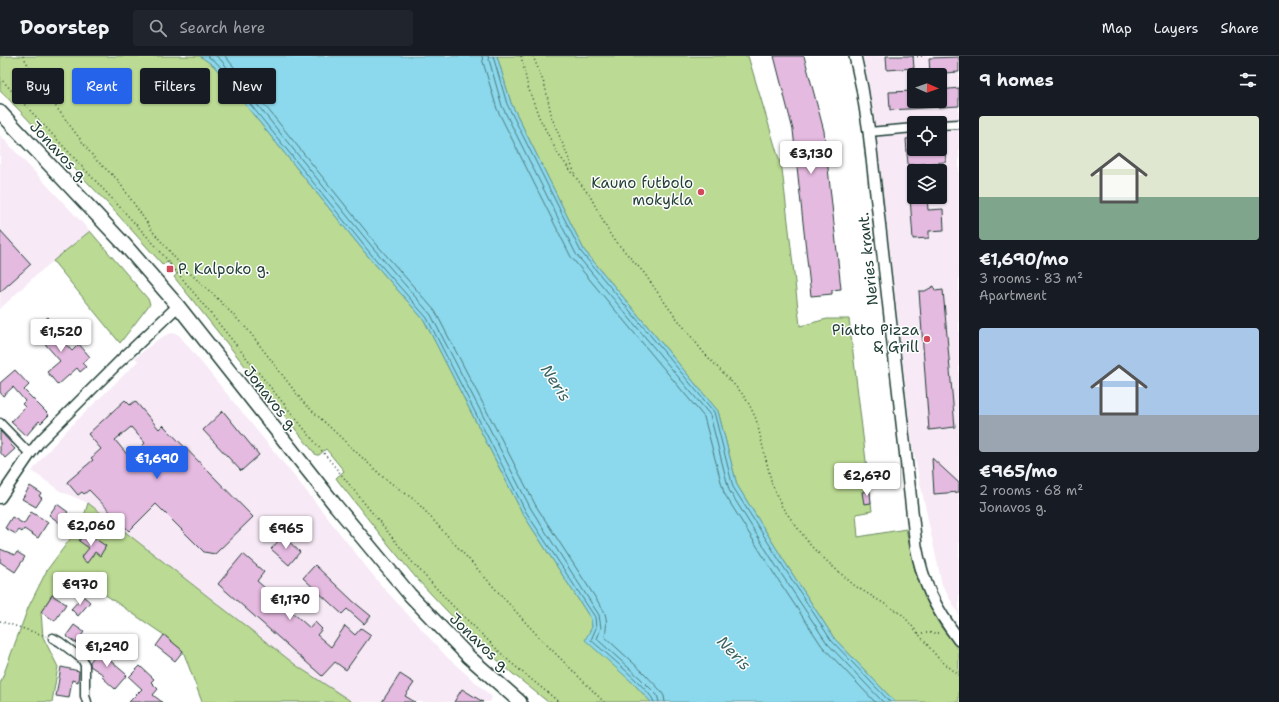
<!DOCTYPE html>
<meta charset="utf-8">
<style>
body{margin:0;font-family:"Shantell Sans",sans-serif;background:#20242c;color:#f1f3f6;height:100vh;display:flex;flex-direction:column;font-size:15px;white-space:nowrap}
*{box-sizing:border-box;margin:0}
p{font-size:13px;color:#9ea1a6}
.icon{flex:none;width:22px;height:22px;fill:none;stroke:currentColor;stroke-width:2;stroke-linecap:round;stroke-linejoin:round}
.map{position:relative;flex:1;overflow:hidden}
.panel{display:flex;flex-direction:column;background:#171b24;width:320px}
.panel>*{flex:none}
.banner{position:absolute;left:12px;top:12px;width:380px;height:36px;display:flex;gap:8px}
.needle{width:26px;rotate:92deg}
.buttons{position:absolute;left:907px;top:12px;display:grid;gap:8px}
.buttons a{display:grid;place-items:center;width:40px;height:40px;border-radius:4px;background:#171b24;box-shadow:0 1px 3px #0004;font-size:20px}
.price{position:absolute;translate:-50% -34px;padding:0 9px;border-radius:4px;background:#fff;color:#222;font-size:13px;line-height:26px;filter:drop-shadow(0 1px 2px #0008)}
.price::after{content:'';position:absolute;left:50%;top:24px;width:12px;height:9px;margin-left:-6px;background:inherit;clip-path:polygon(0 0,100% 0,50% 100%)}
.price.active{background:#2563eb;color:#fff}
ul{padding:0;list-style:none}
li{display:grid;align-content:center;gap:8px;height:212px;padding:0 20px}
li span{display:grid;place-items:center;height:124px;border-radius:4px;color:#555}
li>.icon{margin-inline-start:auto}
span .icon{width:72px;height:72px;fill:#fffc;stroke-width:1}
li b{font-size:17px}
h2{display:flex;justify-content:space-between;align-items:center;height:48px;padding:0 20px;font-size:17px}
.pill{padding:0 14px;border-radius:4px;background:#171b24;box-shadow:0 1px 3px #0004;font-size:14px;line-height:36px}
.pill.active{background:#2563eb;color:#fff}
header{display:flex;align-items:center;gap:24px;box-sizing:border-box;height:56px;padding:0 20px;background:#171b24;border-bottom:1px solid #363941}
header strong{font-size:19px}
nav{display:flex;gap:22px;margin-inline-start:auto;font-size:14px}
.search{width:280px;height:36px;background:#20242c;display:flex;align-items:center;gap:10px;box-sizing:border-box;padding:0 14px;border-radius:4px;color:#9ea1a6;font-size:15px}
main{display:flex;flex:1;min-height:0}
.map>svg:first-child{display:block}
.built{fill:#f7eaf6;fill-rule:evenodd}
.green{fill:#bbda93;stroke:#6d8c64}
.water{fill:#8cd8ec;stroke:#609aa2}
.lines{fill:none;stroke-linecap:round;stroke-linejoin:round}
.shore{stroke:#4b7b7e;stroke-width:1}
.building{fill:#e5bae0;stroke:#1f3d34;fill-rule:evenodd}
.minor-casing{stroke:#1f3d34;stroke-width:11}
.tertiary-casing{stroke:#1f3d34;stroke-width:13}
.secondary-casing{stroke:#1f3d34;stroke-width:14}
.primary-casing{stroke:#1f3d34;stroke-width:16}
.path{stroke:#1f3d34;stroke-width:1.5;stroke-dasharray:1 3;stroke-linecap:butt}
.minor{stroke:#fff;stroke-width:8}
.tertiary{stroke:#fff;stroke-width:10}
.secondary{stroke:#fff;stroke-width:11}
.primary{stroke:#fff;stroke-width:13}
.poi-dot{fill:#d1495b;stroke:#fff;stroke-width:1.5}
.labels{text-anchor:middle;dominant-baseline:central;stroke-width:3;stroke-linejoin:round;paint-order:stroke}
.street-label{font-size:15px;fill:#1f3d34;stroke:#fff}
.poi-label{font-size:15px;fill:#1f3d34;stroke:#fff;text-anchor:end}
.water-label{font-size:16px;font-style:italic;fill:#3a6462;stroke:#fff}
</style>
<header>
<strong>Doorstep</strong>
<div class="search"><svg class="icon" aria-label="search" viewBox="0 0 24 24"><circle cx="10" cy="10" r="6"/><path d="M15 15l6 6"/></svg>Search here</div>
<nav><a>Map</a><a>Layers</a><a>Share</a></nav>
</header>
<main>
<div class="map">
<svg width="959" height="646" viewBox="0 0 959 646">
<rect width="100%" height="100%" fill="#fff"/>
<filter id="ink" filterUnits="userSpaceOnUse"><feTurbulence type="fractalNoise" baseFrequency=".025" numOctaves="2"/><feDisplacementMap in="SourceGraphic" scale="8" xChannelSelector="R" yChannelSelector="G"/><feConvolveMatrix kernelMatrix="1 2 1 2 8 2 1 2 1" color-interpolation-filters="sRGB"/></filter>
<g filter="url(#ink)">
<g class="built">
<path d="M863,0H959V559L942,529L913,394L874,58ZM914,19H940V45H914ZM914,67H940V93H914ZM914,115H940V141H914Z"/>
<polygon points="0,79 90,175 35,220 0,253"/>
<polygon points="175,277 179,279 308,437 380,528 447,601 492,641 490,646 352,646 297,610 88,447 60,435 32,415 47,396 68,373 138,305 135,302 157,284 168,278"/>
</g>
<g class="green">
<polygon points="0,0 200,0 214,10 367,199 424,264 523,458 591,563 592,571 634,628 651,646 548,646 513,618 475,584 445,553 417,523 379,477 338,425 336,422 344,415 326,393 319,399 316,399 174,221 177,218 167,205 163,209 109,149 0,34"/>
<polygon points="497,0 748,0 782,113 800,270 827,263 849,263 872,455 856,458 858,481 906,473 916,519 928,548 941,571 959,594 959,646 895,646 834,582 786,508 737,429 718,355 584,194 511,47"/>
<polygon points="90,175 148,243 150,248 120,287 53,205"/>
<polygon points="88,447 297,610 352,646 202,646 183,595 164,579 94,531 52,539 41,556 43,581 58,611 52,646 0,646 0,628 28,552 47,514 82,467"/>
</g>
<polygon class="water" points="200,0 497,0 511,47 584,194 718,355 737,429 786,508 834,582 895,646 651,646 634,628 585,584 592,571 591,563 523,458 424,264 367,199 214,10"/>
<g class="lines">
<g class="shore">
<path d="M207,0L217,7L370,197L427,262L526,456L595,561L596,572L591,584C602,594 652,635 654,646"/>
<polyline points="216,0 221,4 374,193 431,259 531,453 599,559 601,572 597,583 640,622 657,639 659,646"/>
<path d="M225,0L378,190L435,255L536,450L604,555C608,564 606,573 605,581L644,617L660,634L664,640L665,646"/>
<polyline points="482,0 483,6 497,53 571,201 704,361 724,437 773,516 822,590 875,646"/>
<polyline points="488,0 502,50 576,198 710,359 729,434 778,513 827,587 883,646"/>
<polyline points="493,0 507,48 581,196 714,356 733,431 783,510 831,584 890,646"/>
</g>
</g>
<g class="building">
<polygon points="774,0 804,0 824,75 841,233 832,234 832,238 811,240 793,74"/>
<polygon points="886,0 913,0 914,12 887,14"/>
<polygon points="959,1 959,16 930,18 929,2"/>
<polygon points="959,32 959,50 890,54 889,36 914,35 914,45 940,45 940,34"/>
<polygon points="914,82 914,93 945,93 946,106 908,109 906,83"/>
<polygon points="910,141 927,141 928,154 943,153 944,174 929,175 929,182 913,183"/>
<polygon points="0,174 31,208 0,236"/>
<polygon points="934,230 935,235 943,234 955,371 929,374 919,235 925,235"/>
<polygon points="48,261 55,269 51,272 72,295 79,288 90,301 82,307 86,311 80,316 77,312 58,329 47,316 60,305 33,274"/>
<polygon points="15,314 29,329 24,334 49,359 41,367 39,365 26,380 11,366 25,351 22,348 25,345 13,331 3,340 0,336 0,327"/>
<path d="M125,344L130,349L135,345L159,373L163,369L253,461L215,498L204,496L156,448L129,475L89,434L84,438L82,436L78,439L67,426L93,404L91,402L101,393L88,378ZM131,371L145,387L130,402L115,384Z"/>
<polygon points="223,355 259,399 241,415 203,374"/>
<polygon points="0,375 12,388 11,389 15,393 5,402 0,396"/>
<polygon points="932,402 959,427 959,436 934,438"/>
<polygon points="30,430 41,437 39,440 42,442 36,451 22,443"/>
<polygon points="870,435 871,447 864,448 862,436"/>
<polygon points="57,448 68,456 60,467 49,459"/>
<polygon points="31,456 48,466 38,482 24,473 22,476 19,474 16,478 5,472 12,461 24,468"/>
<polygon points="85,476 106,490 100,500 95,496 87,507 81,502 89,492 79,485"/>
<polygon points="283,480 300,496 289,509 271,493"/>
<polygon points="0,493 15,499 17,496 25,501 15,516 0,506"/>
<polygon points="243,498 264,516 257,525 310,572 315,566 322,573 317,579 331,591 345,570 355,579 361,572 371,579 346,614 335,606 322,620 218,528"/>
<polygon points="315,509 354,546 371,560 364,568 347,553 342,558 303,522"/>
<polygon points="52,539 66,548 55,565 41,556"/>
<polygon points="83,540 90,546 78,560 71,553"/>
<polygon points="74,569 84,576 76,587 66,580"/>
<polygon points="164,579 183,595 175,605 156,590"/>
<polygon points="101,590 109,596 106,601 127,619 115,633 102,621 104,619 90,610 90,606"/>
<polygon points="140,610 154,623 151,626 158,633 153,639 162,646 129,646 142,633 129,621"/>
<polygon points="61,611 79,615 78,626 72,624 69,642 56,640"/>
<polygon points="400,618 414,627 405,640 415,646 382,646"/>
<polygon points="462,633 483,646 454,646"/>
</g>
<g class="lines">
<g class="minor-casing">
<g id="minor">
<polyline points="940,69 959,68"/>
<polyline points="869,76 914,72"/>
<polyline points="0,367 30,398"/>
<polyline points="53,582 60,586 82,603 85,609 85,640 87,646"/>
</g>
</g>
<g class="tertiary-casing">
<polyline id="tertiary" points="0,442 30,398 40,385 120,305 178,250"/>
</g>
<g class="secondary-casing">
<path id="secondary" d="M855,0L862,32L869,76L916,490C923,528 935,552 959,584"/>
</g>
<g class="primary-casing">
<polyline id="primary" points="0,56 125,189 178,250 336,450 410,539 469,601 520,646"/>
</g>
<g class="path">
<polyline points="23,0 39,28 95,103 117,123 154,177 181,209 214,239 248,274 303,346 384,422 416,445 537,579 604,646"/>
<polyline points="521,0 528,31 539,61 558,98 590,140 611,180 644,217 668,251 704,297 741,336 749,348 756,363 772,428 782,451 811,490 831,509 855,530 903,559 939,603 959,619"/>
<polyline points="533,0 545,30 552,62 576,120"/>
<polyline points="913,1 923,0"/>
<polyline points="0,22 155,189 413,507 451,548 510,606 559,646"/>
<polyline points="0,565 46,580"/>
<polyline points="918,577 940,577"/>
</g>
<use href="#minor" class="minor"/>
<use href="#tertiary" class="tertiary"/>
<use href="#secondary" class="secondary"/>
<use href="#primary" class="primary"/>
</g>
</g>
<g class="poi-dot">
<circle cx="701" cy="136" r="4"/>
<rect x="166" y="209" width="8" height="8" rx="2"/>
<circle cx="927" cy="283" r="4"/>
</g>
<g class="labels">
<g class="street-label">
<text transform="translate(59 96) rotate(47)">Jonavos g.</text>
<text transform="translate(868 203) rotate(-96)">Neries krant.</text>
<text transform="translate(271 343) rotate(52)">Jonavos g.</text>
<text transform="translate(480 587) rotate(44)">Jonavos g.</text>
</g>
<g class="poi-label">
<text x="693" y="127">Kauno futbolo<tspan x="693" dy="17">mokykla</tspan></text>
<text x="178" y="213" text-anchor="start">P. Kalpoko g.</text>
<text x="919" y="274">Piatto Pizza<tspan x="919" dy="17">&amp; Grill</tspan></text>
</g>
<g class="water-label">
<text transform="translate(556 327) rotate(57)">Neris</text>
<text transform="translate(734 597) rotate(46)">Neris</text>
</g>
</g>
</svg>
<div class="buttons">
<a><svg class="needle" viewBox="-14 -14 28 28"><path d="M0-13l5 13h-10z" fill="#e53935"/><path d="M0 13l5-13h-10z" fill="#9ea1a6"/></svg></a>
<a><svg class="icon" aria-label="locate" viewBox="0 0 24 24"><circle cx="12" cy="12" r="6"/><path d="M12 2v4M12 18v4M2 12h4M18 12h4"/></svg></a>
<a><svg class="icon" aria-label="layers" viewBox="0 0 24 24"><path d="M12 4l9 5-9 5-9-5zM3 14l9 5 9-5"/></svg></a>
</div>
<b class="price" style="left:811px;top:119px">€3,130</b>
<b class="price" style="left:61px;top:297px">€1,520</b>
<b class="price active" style="left:157px;top:424px">€1,690</b>
<b class="price" style="left:867px;top:441px">€2,670</b>
<b class="price" style="left:91px;top:491px">€2,060</b>
<b class="price" style="left:286px;top:494px">€965</b>
<b class="price" style="left:80px;top:550px">€970</b>
<b class="price" style="left:290px;top:565px">€1,170</b>
<b class="price" style="left:107px;top:612px">€1,290</b>
<div class="banner">
<a class="pill">Buy</a>
<a class="pill active">Rent</a>
<a class="pill">Filters</a>
<a class="pill">New</a>
</div>
</div>
<section class="panel">
<h2>9 homes<svg class="icon" aria-label="filters" viewBox="0 0 24 24"><path d="M4 7h16M4 17h16"/><circle cx="9" cy="7" r="2"/><circle cx="15" cy="17" r="2"/></svg></h2>
<ul>
<li><span style="background:linear-gradient(#dfe7d0 65%,#7fa58c 0)"><svg class="icon" aria-label="home" viewBox="0 0 24 24"><path d="M3 11l9-7 9 7M6 9v11h12V9"/></svg></span><div><b>€1,690/mo</b><p>3 rooms · 83 m²</p><p>Apartment</p></div></li>
<li><span style="background:linear-gradient(#a9c7e8 70%,#9aa5b1 0)"><svg class="icon" aria-label="home" viewBox="0 0 24 24"><path d="M3 11l9-7 9 7M6 9v11h12V9"/></svg></span><div><b>€965/mo</b><p>2 rooms · 68 m²</p><p>Jonavos g.</p></div></li>
</ul>
</section>
</main>
